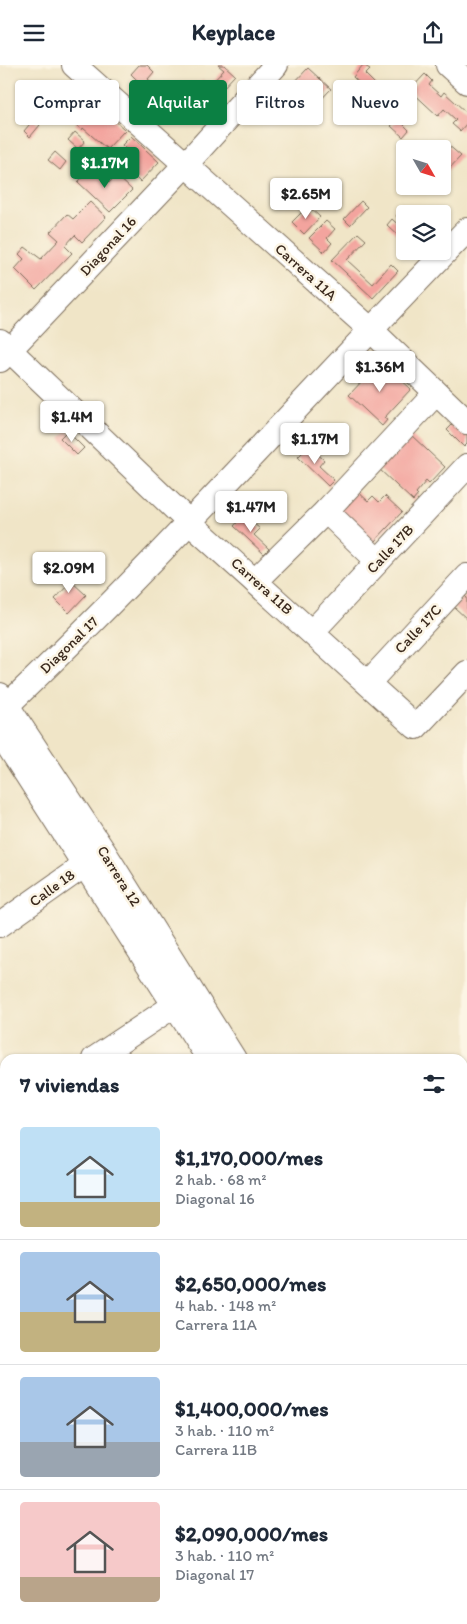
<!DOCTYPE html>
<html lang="es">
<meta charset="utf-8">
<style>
body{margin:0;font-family:Itim,sans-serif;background:#f2f2f3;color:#1f2937;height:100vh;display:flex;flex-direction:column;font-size:19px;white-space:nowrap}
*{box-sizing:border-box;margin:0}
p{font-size:16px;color:#747a83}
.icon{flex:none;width:28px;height:28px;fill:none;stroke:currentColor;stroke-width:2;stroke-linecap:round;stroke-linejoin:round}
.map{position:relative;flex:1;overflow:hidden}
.details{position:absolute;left:0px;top:989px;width:468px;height:571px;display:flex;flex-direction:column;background:#fff;border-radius:15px 15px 0 0;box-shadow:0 1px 4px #0004}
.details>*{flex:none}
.guide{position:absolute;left:15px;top:15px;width:438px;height:45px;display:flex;gap:10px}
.needle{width:32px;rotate:129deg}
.buttons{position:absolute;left:396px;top:75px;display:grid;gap:10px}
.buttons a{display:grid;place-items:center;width:55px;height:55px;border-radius:5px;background:#fff;box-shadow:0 1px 4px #0004;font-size:25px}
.price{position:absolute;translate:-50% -42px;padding:0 11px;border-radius:5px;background:#fff;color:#222;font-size:16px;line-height:32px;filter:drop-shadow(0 1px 2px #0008)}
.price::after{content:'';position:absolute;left:50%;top:30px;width:15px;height:11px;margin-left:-8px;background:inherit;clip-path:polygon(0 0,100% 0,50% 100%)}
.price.current{background:#0b8043;color:#fff}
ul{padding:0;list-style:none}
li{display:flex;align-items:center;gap:15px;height:125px;padding:0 20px}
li+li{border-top:1px solid #e0e1e3}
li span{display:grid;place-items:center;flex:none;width:140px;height:100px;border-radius:5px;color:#555}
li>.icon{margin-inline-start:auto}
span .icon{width:60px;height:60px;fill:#fffc;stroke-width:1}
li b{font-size:21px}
h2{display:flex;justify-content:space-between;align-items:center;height:60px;padding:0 20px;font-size:21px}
.pill{padding:0 18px;border-radius:5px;background:#fff;box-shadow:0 1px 4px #0004;font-size:18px;line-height:45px}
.pill.current{background:#0b8043;color:#fff}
header{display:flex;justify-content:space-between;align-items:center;height:65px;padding:0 20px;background:#fff;font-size:22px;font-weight:700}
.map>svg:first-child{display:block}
.building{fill:#f3a49e}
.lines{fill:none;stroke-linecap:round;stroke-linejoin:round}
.minor-casing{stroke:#7a6b59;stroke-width:26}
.minor{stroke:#fff;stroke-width:24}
.labels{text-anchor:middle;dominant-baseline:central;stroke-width:5;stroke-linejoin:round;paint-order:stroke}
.street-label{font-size:15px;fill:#3b2a1e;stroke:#fcf5e5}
</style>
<header><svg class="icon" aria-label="menu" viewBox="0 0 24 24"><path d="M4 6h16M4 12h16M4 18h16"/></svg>Keyplace<svg class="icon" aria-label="share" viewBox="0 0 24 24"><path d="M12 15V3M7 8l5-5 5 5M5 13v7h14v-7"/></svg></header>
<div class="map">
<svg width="467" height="1559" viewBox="0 0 467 1559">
<rect width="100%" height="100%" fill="#fcf5e5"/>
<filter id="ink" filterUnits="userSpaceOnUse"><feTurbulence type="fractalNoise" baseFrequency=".02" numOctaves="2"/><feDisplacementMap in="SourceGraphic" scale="10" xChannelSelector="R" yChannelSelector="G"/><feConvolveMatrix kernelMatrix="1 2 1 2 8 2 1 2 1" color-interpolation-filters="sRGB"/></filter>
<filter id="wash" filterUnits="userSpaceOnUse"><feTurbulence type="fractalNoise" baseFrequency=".0096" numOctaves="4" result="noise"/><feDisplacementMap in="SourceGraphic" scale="20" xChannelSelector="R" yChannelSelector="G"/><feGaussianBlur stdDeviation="1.12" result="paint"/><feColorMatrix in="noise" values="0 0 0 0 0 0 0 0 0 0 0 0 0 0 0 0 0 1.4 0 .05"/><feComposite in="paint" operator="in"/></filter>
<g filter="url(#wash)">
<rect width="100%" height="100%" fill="#f0e5c7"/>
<g id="blocks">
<g class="building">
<polygon points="139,0 147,0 154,7 148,14 170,35 161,44 134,18 137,15 131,9"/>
<polygon points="218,0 224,0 235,10 207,40 192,27 203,15 209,21 224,5"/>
<polygon points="363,0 370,4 365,9 378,22 371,29 353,12"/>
<polygon points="308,3 331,24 314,42 291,21"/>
<polygon points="425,9 432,16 429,20 441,31 444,27 467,48 467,58 460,66 452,59 456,55 444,44 438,51 410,25"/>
<polygon points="95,37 125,65 107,84 83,63 82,65 75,59"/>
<polygon points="34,54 40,60 30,72 24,66"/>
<polygon points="398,54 409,65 403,72 391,61"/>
<polygon points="75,67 85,76 78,84 68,75"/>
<polygon points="131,71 159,97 140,117 123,101 133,91 122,80"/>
<polygon points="447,79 461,91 446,107 442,103 442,85"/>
<polygon points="55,87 66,97 60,105 48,95"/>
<polygon points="92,102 109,118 116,110 132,125 110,147 78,117"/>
<polygon points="361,136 367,142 350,160 344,154"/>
<polygon points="90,137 106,152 82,177 75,170 65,181 72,188 36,225 15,204 24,194 19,189 25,182 41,194 59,175 50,167 67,149 73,154"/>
<polygon points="308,141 320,152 304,169 292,157"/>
<polygon points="402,144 407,149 402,156 396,151"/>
<polygon points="392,154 405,166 405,177 387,160"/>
<polygon points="326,156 335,164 327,173 332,178 324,187 309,173"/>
<polygon points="358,168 366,175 347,195 373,219 391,199 398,206 373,233 332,195"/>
<polygon points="381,296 411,324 384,353 387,355 382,361 349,330"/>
<polygon points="458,354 467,363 467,379 464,382 447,365"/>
<polygon points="67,366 84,383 77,390 60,373"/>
<polygon points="410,369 445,402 429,419 426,416 416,428 418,430 413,436 378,403 389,392 391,394 397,388 394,386"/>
<polygon points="309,381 324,395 319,401 334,415 328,421 298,392"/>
<polygon points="357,426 368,436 373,431 379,437 385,431 402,447 373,478 338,445"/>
<polygon points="244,450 260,464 254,470 269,484 264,489 234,461"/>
<polygon points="58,504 86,530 69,548 55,534 68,520 55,508"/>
<polygon points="465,531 467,533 467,554 454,542"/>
<polygon points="467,1429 467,1466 463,1468 462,1432"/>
<polygon points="465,1489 467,1521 462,1524 462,1490"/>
<polygon points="0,1514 5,1521 5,1546 0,1550"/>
<polygon points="58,1555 61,1559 31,1559 28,1556"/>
<polygon points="89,1555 120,1555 114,1559 92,1559"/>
<polygon points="284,1555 326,1555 328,1557 325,1559 278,1559"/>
</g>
</g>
</g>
<g filter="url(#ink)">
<use href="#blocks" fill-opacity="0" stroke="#7a6b59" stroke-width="1"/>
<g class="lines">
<g class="minor-casing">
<g id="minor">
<polyline points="74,0 370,264 467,357"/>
<polyline points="448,0 467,17"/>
<polyline points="0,276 189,457 416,662 467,608"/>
<polyline points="0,295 186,99 276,0"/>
<polyline points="326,446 378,496"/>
<polyline points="255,516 326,446 436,328"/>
<polyline points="312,567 467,401"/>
<polyline points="368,618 467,511"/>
<polyline points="0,630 104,787 234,994"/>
<path d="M0,647C163,493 310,325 467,165"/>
<polyline points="0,668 209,994"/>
<polyline points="0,860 96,792"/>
<polyline points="94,994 175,940"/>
<polyline points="0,1056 5,1053"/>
<polyline points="0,1244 5,1241"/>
<polyline points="0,1306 5,1314"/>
<polyline points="462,1370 467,1376"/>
<polyline points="0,1399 5,1395"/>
<polyline points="0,1507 5,1504"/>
<polyline points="168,1555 170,1559"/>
<polyline points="190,1559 196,1555"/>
<polyline points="446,1559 452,1555"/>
</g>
</g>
<use href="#minor" class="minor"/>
</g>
</g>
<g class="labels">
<g class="street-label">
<text transform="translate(108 181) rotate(-47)">Diagonal 16</text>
<text transform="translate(306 207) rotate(42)">Carrera 11A</text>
<text transform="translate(390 484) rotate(-47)">Calle 17B</text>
<text transform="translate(262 521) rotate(42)">Carrera 11B</text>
<text transform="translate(418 564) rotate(-47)">Calle 17C</text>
<text transform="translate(69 580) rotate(-44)">Diagonal 17</text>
<text transform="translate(119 811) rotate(58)">Carrera 12</text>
<text transform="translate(52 823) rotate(-36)">Calle 18</text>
</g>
</g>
</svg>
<div class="buttons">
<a><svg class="needle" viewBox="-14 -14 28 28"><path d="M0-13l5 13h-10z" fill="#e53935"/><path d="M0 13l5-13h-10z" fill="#747a83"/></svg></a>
<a><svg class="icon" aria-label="layers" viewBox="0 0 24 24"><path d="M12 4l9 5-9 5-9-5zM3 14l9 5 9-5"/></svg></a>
</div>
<b class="price current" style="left:105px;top:124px">$1.17M</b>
<b class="price" style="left:306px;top:155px">$2.65M</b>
<b class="price" style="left:380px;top:328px">$1.36M</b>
<b class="price" style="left:72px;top:378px">$1.4M</b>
<b class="price" style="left:315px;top:400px">$1.17M</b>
<b class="price" style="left:251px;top:468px">$1.47M</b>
<b class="price" style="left:69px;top:529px">$2.09M</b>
<div class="guide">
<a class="pill">Comprar</a>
<a class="pill current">Alquilar</a>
<a class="pill">Filtros</a>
<a class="pill">Nuevo</a>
</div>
<section class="details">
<h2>7 viviendas<svg class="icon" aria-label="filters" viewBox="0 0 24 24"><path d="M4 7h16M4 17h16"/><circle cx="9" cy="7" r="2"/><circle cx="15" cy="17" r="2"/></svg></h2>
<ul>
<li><span style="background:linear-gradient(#bfe0f5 75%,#c2b280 0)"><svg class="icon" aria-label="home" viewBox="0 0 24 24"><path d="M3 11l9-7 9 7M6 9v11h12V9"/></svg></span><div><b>$1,170,000/mes</b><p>2 hab. · 68 m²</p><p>Diagonal 16</p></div></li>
<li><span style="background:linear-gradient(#a9c7e8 60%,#c2b280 0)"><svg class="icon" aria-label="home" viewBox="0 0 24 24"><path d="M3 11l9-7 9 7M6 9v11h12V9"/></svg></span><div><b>$2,650,000/mes</b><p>4 hab. · 148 m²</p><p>Carrera 11A</p></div></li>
<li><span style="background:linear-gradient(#a9c7e8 65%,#9aa5b1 0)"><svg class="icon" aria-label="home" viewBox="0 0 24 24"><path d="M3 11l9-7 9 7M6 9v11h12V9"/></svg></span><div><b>$1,400,000/mes</b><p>3 hab. · 110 m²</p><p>Carrera 11B</p></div></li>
<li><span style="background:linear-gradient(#f6c9c9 75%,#b9a48a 0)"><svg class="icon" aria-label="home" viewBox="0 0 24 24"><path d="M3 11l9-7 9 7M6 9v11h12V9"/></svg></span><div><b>$2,090,000/mes</b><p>3 hab. · 110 m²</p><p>Diagonal 17</p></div></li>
</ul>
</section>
</div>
